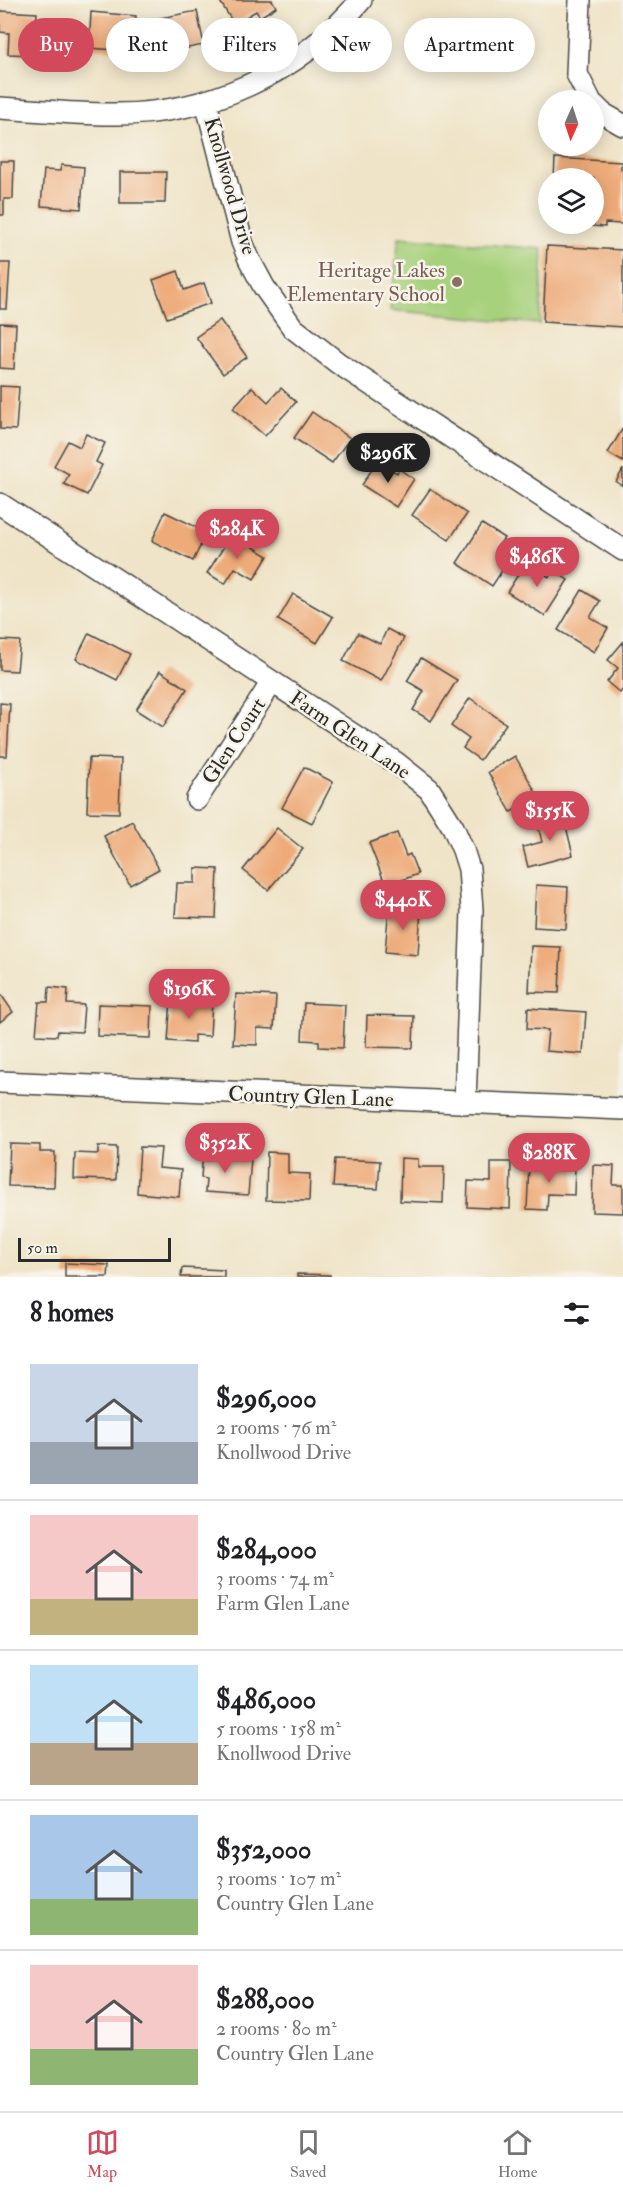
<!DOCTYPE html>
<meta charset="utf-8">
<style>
body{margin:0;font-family:"IM FELL Double Pica",serif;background:#f2f2f2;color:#202124;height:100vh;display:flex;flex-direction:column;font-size:22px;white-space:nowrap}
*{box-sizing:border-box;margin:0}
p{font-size:20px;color:#757577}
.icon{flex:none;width:33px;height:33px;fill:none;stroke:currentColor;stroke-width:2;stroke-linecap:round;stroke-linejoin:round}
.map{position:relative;height:1277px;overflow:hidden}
.sheet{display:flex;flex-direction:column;background:#fff;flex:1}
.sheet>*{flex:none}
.hud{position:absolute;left:18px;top:18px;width:588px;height:54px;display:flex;gap:12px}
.needle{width:39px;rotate:183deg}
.fabs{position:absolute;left:538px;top:90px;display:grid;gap:12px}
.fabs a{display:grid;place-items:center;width:66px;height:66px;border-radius:50%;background:#fff;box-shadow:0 3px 15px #0003;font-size:30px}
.scale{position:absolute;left:18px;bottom:15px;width:153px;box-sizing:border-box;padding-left:6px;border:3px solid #2b2b2b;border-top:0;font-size:16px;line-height:21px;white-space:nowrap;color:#2b2b2b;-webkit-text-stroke:4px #f7f3e8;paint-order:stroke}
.price{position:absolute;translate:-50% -51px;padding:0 14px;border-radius:21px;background:#d1495b;color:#fff;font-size:20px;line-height:39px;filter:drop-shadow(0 2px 3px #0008)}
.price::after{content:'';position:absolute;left:50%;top:36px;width:18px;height:14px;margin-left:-9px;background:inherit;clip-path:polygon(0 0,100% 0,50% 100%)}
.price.on{background:#222;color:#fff}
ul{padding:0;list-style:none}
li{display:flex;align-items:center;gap:18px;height:150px;padding:0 30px}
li+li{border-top:2px solid #e0e0e0}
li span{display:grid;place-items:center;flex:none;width:168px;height:120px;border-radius:0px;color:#555}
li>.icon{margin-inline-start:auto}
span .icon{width:72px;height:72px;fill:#fffc;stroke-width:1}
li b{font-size:26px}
h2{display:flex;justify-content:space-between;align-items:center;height:72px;padding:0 30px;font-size:26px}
.tag{padding:0 21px;border-radius:27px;background:#fff;box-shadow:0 3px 15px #0003;font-size:21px;line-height:54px}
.tag.on{background:#d1495b;color:#fff}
.tab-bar{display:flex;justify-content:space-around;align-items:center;height:84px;border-top:2px solid #e0e0e0;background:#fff;font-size:16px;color:#757577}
.tab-bar a{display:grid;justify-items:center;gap:3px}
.tab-bar .on{color:#d1495b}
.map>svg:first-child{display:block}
.green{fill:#a7d17d;stroke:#697e54;stroke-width:1.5}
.building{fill:#eeab79}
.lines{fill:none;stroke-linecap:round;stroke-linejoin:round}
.minor-casing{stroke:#484743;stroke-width:24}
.minor{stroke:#fff;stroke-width:21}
.education-dot{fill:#8d6e63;stroke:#f7f3e8;stroke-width:2}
.labels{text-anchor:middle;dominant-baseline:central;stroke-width:5;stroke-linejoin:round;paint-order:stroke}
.street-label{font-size:21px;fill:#2b2b2b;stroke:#f7f3e8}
.education-label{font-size:21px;fill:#785e54;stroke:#f7f3e8;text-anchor:end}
</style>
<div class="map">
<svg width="623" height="1277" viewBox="0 0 623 1277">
<rect width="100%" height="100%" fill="#f7f3e8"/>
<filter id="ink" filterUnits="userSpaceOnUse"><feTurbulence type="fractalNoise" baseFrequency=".0167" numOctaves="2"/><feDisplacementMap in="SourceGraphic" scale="12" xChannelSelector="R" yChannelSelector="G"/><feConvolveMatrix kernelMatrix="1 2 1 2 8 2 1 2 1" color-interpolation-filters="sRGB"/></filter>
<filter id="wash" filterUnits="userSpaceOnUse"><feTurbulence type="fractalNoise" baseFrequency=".008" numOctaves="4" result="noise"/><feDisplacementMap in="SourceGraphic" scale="24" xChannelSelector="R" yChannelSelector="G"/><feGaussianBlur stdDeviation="1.35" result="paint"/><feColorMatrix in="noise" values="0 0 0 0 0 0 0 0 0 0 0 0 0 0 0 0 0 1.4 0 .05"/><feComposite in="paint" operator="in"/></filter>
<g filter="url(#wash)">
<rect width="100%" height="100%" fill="#efe4c8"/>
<polygon class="green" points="399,237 543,249 540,324 390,310"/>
<g id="blocks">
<g class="building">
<polygon points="219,0 272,0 276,7 260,17 256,11 234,24"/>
<polygon points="0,11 37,13 34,55 8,54 9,33 0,32"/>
<polygon points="197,11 204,45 156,54 149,20"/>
<polygon points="91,12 136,16 133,58 115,57 116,50 89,48"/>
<polygon points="555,158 621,162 621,169 623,169 623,224 605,223 605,227 576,225 576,224 594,224 594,178 554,178"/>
<polygon points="0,161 14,161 13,199 4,199 4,215 0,215"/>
<polygon points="61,165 84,167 81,209 41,206 44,170 60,171"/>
<polygon points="120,172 166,172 165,203 120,203"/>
<polygon points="547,246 623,250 623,327 543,322"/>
<polygon points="0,263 10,263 7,309 0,309"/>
<polygon points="178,271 184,290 204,283 211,303 167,318 153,280"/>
<polygon points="220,320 247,357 223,374 196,337"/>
<polygon points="0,323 16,324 14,369 0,368"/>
<polygon points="0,386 19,387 16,430 0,429"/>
<polygon points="252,387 268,402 281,388 296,402 265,436 233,408"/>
<polygon points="312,412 350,438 332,463 294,438"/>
<polygon points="623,428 623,462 608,453"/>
<polygon points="86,434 105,443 96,462 102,465 87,495 64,484 69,474 54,466 68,441 80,447"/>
<polygon points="376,463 385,469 387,467 397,473 399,469 414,479 396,507 362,485"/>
<polygon points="623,469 623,486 616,482"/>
<polygon points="430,489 467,514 449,540 412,515"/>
<polygon points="165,512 207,532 193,561 152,541"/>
<polygon points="482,524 504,538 497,548 511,557 492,586 457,563"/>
<polygon points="232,534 268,556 254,579 235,568 225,584 207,573"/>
<polygon points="526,562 549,577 553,570 568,580 545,616 507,592"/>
<polygon points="582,590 600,601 590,617 608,628 594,652 558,630"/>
<polygon points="293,594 333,617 317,643 278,620"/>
<polygon points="387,629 404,638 381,681 343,661 358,633 380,644"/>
<polygon points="89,633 130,654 117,680 76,659"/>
<polygon points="0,640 20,641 17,671 0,670"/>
<polygon points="623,642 623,689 620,693 607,682 618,668 608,660"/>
<polygon points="421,658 457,680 431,721 413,710 424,691 407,681"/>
<polygon points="160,671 187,689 163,727 136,710"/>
<polygon points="470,698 506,724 480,760 463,748 469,739 451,726"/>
<polygon points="0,703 10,704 7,756 0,756"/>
<polygon points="515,756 538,796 511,812 488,772"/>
<polygon points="89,758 121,759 119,813 87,812"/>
<polygon points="304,767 333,782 312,823 282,808"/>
<polygon points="563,814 573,855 528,867 523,847 542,842 537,821"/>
<polygon points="132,821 159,869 130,885 104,836"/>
<polygon points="277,828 303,849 268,890 243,870"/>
<polygon points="397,833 406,856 410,854 418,874 386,886 369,843"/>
<polygon points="195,868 218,869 216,918 175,917 177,883 195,883"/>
<polygon points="536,885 568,887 566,929 534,927"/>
<polygon points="389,906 421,909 418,955 385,952"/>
<polygon points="531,946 561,947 559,993 529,992"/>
<polygon points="49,987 68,989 67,1004 84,1005 82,1032 58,1031 57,1036 36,1035 39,1002 48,1002"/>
<polygon points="0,993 13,1012 0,1022"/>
<polygon points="236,994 276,996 274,1029 257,1028 257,1045 233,1044"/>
<polygon points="171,999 212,1001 210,1036 194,1035 194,1043 168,1041"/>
<polygon points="304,1003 345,1005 343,1048 319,1047 319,1041 302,1040"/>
<polygon points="98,1004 152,1006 151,1038 97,1036"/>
<polygon points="528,1008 586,1012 583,1054 546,1051 548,1030 527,1029"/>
<polygon points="367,1015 414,1016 413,1048 366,1047"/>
<polygon points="10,1144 40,1145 40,1152 55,1152 54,1187 8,1186"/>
<polygon points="98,1146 117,1147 116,1180 74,1179 75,1153 98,1154"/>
<polygon points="140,1147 161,1148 159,1168 181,1170 179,1197 137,1193"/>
<polygon points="203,1150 224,1151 224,1158 251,1159 248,1195 205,1192 206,1179 201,1178"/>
<polygon points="267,1152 288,1153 288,1173 310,1174 309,1201 266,1200"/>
<polygon points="401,1158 418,1159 418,1167 444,1167 443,1203 400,1201"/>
<polygon points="335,1159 380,1161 378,1189 333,1187"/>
<polygon points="491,1162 511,1162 510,1209 467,1207 468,1181 491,1182"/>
<polygon points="529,1164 575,1166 574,1195 548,1194 547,1210 527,1209"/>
<polygon points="593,1165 614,1166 613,1185 623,1185 623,1213 592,1212"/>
<polygon points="65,1263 109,1265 108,1277 65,1277"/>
<polygon points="182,1268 224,1270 224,1277 181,1277"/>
<polygon points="297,1274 330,1275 330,1277 297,1277"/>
</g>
</g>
</g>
<g filter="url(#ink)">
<use href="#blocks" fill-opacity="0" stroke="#484743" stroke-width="1.5"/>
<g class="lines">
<g class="minor-casing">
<g id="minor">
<polyline points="580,0 577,74 590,100"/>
<polyline points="206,102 242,242 249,259 264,287 293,328 338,363 623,550"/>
<polyline points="594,105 602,113 623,125"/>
<path d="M0,108C37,110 73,114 110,114C206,116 300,73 361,0"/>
<polyline points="0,504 395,762 429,789 453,827 463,850 469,869 472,910 465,1103"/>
<polyline points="197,799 272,682"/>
<polyline points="0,1082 623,1109"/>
</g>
</g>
<use href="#minor" class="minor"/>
</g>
</g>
<circle class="education-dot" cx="457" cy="282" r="6"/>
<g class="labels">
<g class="street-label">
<text transform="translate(230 186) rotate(74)">Knollwood Drive</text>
<text transform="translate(350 735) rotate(34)">Farm Glen Lane</text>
<text transform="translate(234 741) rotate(-57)">Glen Court</text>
<text transform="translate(311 1097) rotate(2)">Country Glen Lane</text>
</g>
<g class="education-label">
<text x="445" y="270">Heritage Lakes<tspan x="445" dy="24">Elementary School</tspan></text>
</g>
</g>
</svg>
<div class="fabs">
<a><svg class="needle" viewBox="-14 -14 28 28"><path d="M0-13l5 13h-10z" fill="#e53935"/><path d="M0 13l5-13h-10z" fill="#757577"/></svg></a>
<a><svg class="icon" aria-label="layers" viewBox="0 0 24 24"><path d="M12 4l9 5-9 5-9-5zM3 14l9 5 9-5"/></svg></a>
</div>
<div class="scale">50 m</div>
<b class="price on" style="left:388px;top:484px">$296K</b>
<b class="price" style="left:237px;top:560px">$284K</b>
<b class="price" style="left:537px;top:588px">$486K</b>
<b class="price" style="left:550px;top:842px">$155K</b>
<b class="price" style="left:403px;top:931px">$440K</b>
<b class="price" style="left:189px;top:1020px">$196K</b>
<b class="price" style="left:225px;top:1174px">$352K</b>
<b class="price" style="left:549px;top:1184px">$288K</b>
<div class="hud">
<a class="tag on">Buy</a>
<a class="tag">Rent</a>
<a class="tag">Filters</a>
<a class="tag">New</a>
<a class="tag">Apartment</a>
</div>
</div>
<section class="sheet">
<h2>8 homes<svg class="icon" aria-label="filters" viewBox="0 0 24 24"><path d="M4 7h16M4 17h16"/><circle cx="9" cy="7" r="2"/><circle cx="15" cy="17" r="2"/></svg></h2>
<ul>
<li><span style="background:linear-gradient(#c9d6e8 65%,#9aa5b1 0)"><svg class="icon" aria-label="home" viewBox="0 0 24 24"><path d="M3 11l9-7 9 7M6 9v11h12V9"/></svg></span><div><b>$296,000</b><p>2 rooms · 76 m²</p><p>Knollwood Drive</p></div></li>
<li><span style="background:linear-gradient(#f6c9c9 70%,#c2b280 0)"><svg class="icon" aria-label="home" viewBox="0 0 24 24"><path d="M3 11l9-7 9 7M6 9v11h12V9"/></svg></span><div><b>$284,000</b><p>3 rooms · 74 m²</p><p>Farm Glen Lane</p></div></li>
<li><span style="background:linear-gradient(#bfe0f5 65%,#b9a48a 0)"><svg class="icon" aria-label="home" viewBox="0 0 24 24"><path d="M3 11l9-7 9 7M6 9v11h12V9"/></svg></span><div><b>$486,000</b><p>5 rooms · 158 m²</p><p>Knollwood Drive</p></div></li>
<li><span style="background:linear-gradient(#a9c7e8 70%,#8fb573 0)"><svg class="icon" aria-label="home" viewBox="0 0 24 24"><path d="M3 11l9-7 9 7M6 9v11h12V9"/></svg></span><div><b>$352,000</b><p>3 rooms · 107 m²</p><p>Country Glen Lane</p></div></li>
<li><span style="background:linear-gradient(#f6c9c9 70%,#8fb573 0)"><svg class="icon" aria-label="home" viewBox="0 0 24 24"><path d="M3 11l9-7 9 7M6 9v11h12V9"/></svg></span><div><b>$288,000</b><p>2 rooms · 80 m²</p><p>Country Glen Lane</p></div></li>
</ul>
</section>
<nav class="tab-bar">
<a class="on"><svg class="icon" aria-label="map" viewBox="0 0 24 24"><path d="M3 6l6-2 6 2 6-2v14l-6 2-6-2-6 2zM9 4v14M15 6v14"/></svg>Map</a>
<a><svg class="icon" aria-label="saved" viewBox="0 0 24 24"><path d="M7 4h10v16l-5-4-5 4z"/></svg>Saved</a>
<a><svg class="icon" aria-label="home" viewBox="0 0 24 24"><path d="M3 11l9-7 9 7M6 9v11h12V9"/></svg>Home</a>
</nav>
